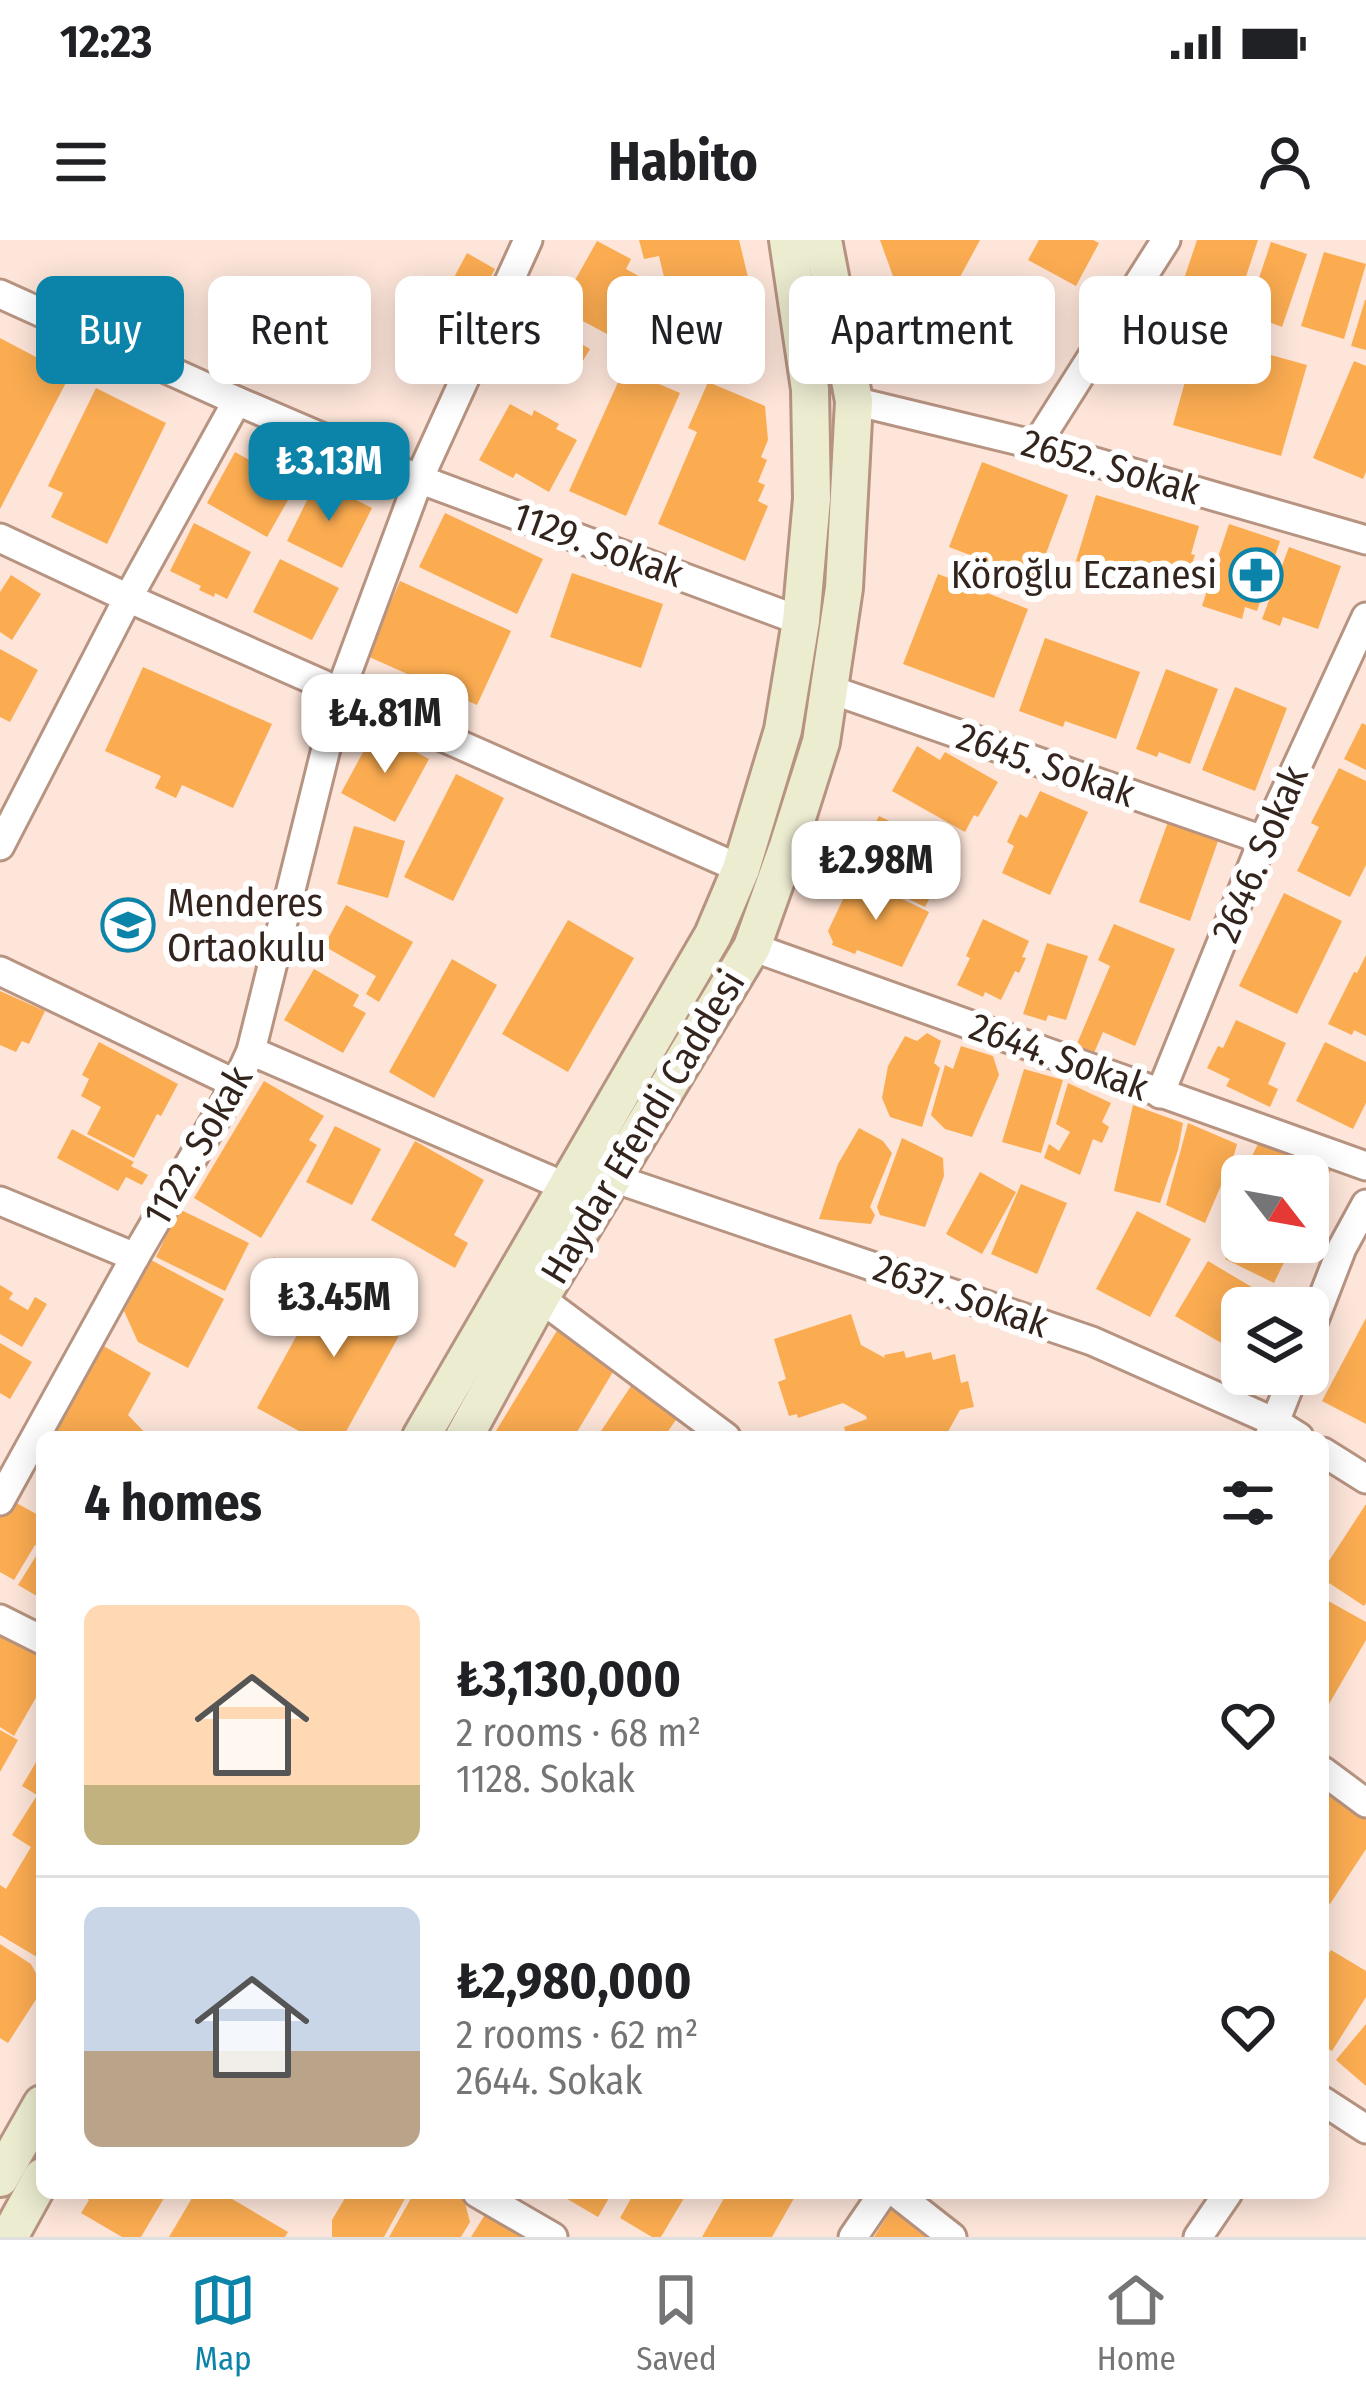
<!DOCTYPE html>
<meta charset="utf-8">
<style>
body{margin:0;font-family:"Fira Sans Condensed",sans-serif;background:#f6f6f6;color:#202124;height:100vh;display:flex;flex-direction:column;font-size:45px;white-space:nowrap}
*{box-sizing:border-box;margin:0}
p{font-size:39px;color:#757577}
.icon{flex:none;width:66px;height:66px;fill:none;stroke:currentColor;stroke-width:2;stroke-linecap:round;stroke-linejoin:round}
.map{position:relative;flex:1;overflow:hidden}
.drawer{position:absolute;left:36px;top:1191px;width:1293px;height:768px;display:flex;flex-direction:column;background:#fff;border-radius:18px;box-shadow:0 6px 30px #0003}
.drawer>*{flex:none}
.banner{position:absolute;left:36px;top:36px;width:1296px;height:108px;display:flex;gap:24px}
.needle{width:78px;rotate:121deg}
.buttons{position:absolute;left:1221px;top:915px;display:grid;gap:24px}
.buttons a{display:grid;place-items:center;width:108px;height:108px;border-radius:18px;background:#fff;box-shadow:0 6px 30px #0003;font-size:60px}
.price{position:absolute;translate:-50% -102px;padding:0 27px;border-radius:24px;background:#fff;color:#222;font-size:39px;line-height:78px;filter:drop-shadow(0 3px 6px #0008)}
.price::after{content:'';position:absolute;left:50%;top:72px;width:36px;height:27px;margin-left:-18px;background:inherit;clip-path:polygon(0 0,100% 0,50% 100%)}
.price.active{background:#0c83a8;color:#fff}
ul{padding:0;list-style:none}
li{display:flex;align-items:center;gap:36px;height:300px;padding:0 48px}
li+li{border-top:3px solid #e0e0e0}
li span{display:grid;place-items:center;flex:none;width:336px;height:240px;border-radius:18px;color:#555}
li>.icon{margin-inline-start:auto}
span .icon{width:144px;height:144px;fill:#fffc;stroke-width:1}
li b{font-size:51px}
h2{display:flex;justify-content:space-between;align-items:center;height:144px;padding:0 48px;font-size:51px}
.pill{padding:0 42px;border-radius:18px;background:#fff;box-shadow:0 6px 30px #0003;font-size:42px;line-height:108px}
.pill.active{background:#0c83a8;color:#fff}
.status{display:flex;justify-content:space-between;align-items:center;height:84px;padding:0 60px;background:#fff;direction:ltr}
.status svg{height:33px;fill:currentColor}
header{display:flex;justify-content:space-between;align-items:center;height:156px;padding:0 48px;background:#fff;font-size:54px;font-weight:700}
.menu{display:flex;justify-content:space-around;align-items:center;height:168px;border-top:3px solid #e0e0e0;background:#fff;font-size:33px;color:#757577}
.menu a{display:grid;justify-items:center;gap:6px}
.menu .active{color:#0c83a8}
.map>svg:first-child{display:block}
.building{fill:#fbac51}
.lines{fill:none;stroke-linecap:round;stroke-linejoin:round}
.minor-casing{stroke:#b79381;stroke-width:33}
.secondary-casing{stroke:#b79381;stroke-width:42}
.minor{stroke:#fff;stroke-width:27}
.secondary{stroke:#ececd1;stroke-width:36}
.labels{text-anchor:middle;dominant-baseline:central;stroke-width:12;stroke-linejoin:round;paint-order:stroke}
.street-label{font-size:39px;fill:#33251e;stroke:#fff}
.poi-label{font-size:39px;fill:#33251e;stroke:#fff;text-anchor:end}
</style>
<div class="status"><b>12:23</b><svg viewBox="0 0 49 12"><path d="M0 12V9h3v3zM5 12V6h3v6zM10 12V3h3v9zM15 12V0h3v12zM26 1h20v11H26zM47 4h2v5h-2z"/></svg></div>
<header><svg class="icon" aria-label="menu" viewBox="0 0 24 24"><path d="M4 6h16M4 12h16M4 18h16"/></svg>Habito<svg class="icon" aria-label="person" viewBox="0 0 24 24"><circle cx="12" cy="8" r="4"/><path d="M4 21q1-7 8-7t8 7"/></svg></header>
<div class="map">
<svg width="1366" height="1997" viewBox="0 0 1366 1997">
<rect width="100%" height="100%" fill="#fde5d9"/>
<g class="building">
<polygon points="639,0 739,0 763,99 757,100 764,130 732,138 729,124 713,127 711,120 685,126 659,16 644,19"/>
<polygon points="880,0 980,0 960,37 894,39"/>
<polygon points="1039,0 1093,0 1099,3 1076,46 1028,20"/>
<polygon points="1197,0 1258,0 1231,82 1176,63"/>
<polygon points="597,1 631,19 626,29 644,39 634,57 629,54 607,94 555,66 569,40 574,42"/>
<polygon points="1271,2 1307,14 1282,87 1247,74"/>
<polygon points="1324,12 1366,24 1344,99 1301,86"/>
<polygon points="467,13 495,29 479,58 451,43"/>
<polygon points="1365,60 1366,60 1366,110 1351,106"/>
<polygon points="545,83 590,109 572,139 527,113"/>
<polygon points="0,98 70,135 0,269"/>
<polygon points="1196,102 1229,111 1232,104 1307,125 1281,216 1173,185"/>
<polygon points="1354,121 1366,126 1366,232 1363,239 1313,218"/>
<polygon points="624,129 680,153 626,276 569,251"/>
<polygon points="708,142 765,166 768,200 761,217 767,220 758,242 765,245 758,261 768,266 745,321 658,284 697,192 688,188"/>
<polygon points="96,148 166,183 107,304 51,277 63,253 48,246"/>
<polygon points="510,164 532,176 534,170 559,184 556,189 577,200 549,252 516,233 513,238 479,220"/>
<polygon points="235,212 296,246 267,297 207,263"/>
<polygon points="982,222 1068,255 1036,340 949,307"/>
<polygon points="317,240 372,268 342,328 287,301"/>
<polygon points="1096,255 1199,286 1191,314 1195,315 1188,336 1184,335 1179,352 1076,321"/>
<polygon points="445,273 543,319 517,374 419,327"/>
<polygon points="194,283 251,312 227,359 215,353 214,357 199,350 201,346 170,331"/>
<polygon points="1229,284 1280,301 1257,371 1245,367 1242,379 1202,366"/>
<polygon points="1289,307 1341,326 1318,389 1283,377 1280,386 1262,379"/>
<polygon points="280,319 339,348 312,400 253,372"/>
<polygon points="572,333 663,364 641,428 550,397"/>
<polygon points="938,334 1028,369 994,458 903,424"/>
<polygon points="11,335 41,354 12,400 0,392 0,352"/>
<polygon points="400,341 511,391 477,465 367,416"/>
<polygon points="1045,398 1140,432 1116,499 1065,481 1063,487 1019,471"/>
<polygon points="0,409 38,430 10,482 0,477"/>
<polygon points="143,427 272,484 233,568 182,545 176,558 155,548 161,536 105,511"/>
<polygon points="1166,429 1218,449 1190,524 1159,512 1157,517 1136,509"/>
<polygon points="1235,447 1287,468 1255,551 1202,530"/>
<polygon points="1362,483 1366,485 1366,530 1344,519"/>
<polygon points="375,490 429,519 395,582 341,553"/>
<polygon points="917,506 940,520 945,512 998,542 978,577 974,575 965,592 892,551"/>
<polygon points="1339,528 1366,541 1366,625 1350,657 1297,631 1319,587 1311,583"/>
<polygon points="456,534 504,558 453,661 404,637"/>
<polygon points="1040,551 1088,572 1050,655 1002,633 1014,606 1007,602 1020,574 1027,578"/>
<polygon points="879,576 953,612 925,667 851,631"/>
<polygon points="1168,582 1218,601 1190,681 1139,662"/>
<polygon points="354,586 405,601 388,658 337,644"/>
<polygon points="854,636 929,672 902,727 857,710 855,714 832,705 833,702 828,691"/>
<polygon points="1284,653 1342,681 1297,774 1239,746"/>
<polygon points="346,665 413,702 379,762 366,754 376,736 324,706"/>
<polygon points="983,679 1029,701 1022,717 1026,718 1019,733 1015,731 1001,760 985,752 983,757 957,745 970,718 966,716"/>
<polygon points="568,680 634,718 568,832 502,794"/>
<polygon points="1114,684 1175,709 1135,806 1103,792 1094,813 1076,806 1110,726 1098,720"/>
<polygon points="1047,703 1088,716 1066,780 1048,775 1046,781 1023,774"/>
<polygon points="1366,715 1366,796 1354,790 1352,795 1328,784 1354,732 1357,733"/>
<polygon points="452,719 497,745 434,858 389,832"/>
<polygon points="314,729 359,755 353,766 366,773 343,813 284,780"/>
<polygon points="0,751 45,771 29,804 22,801 16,812 0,805"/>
<polygon points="1236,780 1286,803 1268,844 1278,849 1270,867 1226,846 1230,839 1207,828 1218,806 1223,808"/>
<polygon points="927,793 941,801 934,823 940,828 922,887 890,877 882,858 888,826 905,796 917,801"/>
<polygon points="99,802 178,844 161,876 157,874 134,918 87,894 101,867 81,856 89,839 82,835"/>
<polygon points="1325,802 1366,822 1366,863 1353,889 1296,861"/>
<polygon points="961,806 993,816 999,835 972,897 945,889 931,875 945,825 953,829"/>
<polygon points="1024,829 1063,840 1041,913 1002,902"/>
<polygon points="264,841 324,876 309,900 317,905 261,998 194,958"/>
<polygon points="1068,843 1111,863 1102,882 1109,887 1102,903 1093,899 1080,935 1044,918 1049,904 1059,911 1070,892 1056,884"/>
<polygon points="1133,865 1183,883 1178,910 1160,963 1114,951"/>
<polygon points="1188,883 1237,904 1234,915 1205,983 1166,965"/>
<polygon points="335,886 381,909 352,965 306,942"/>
<polygon points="859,888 883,901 892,913 870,967 875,975 871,984 819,979 838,924"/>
<polygon points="72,889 134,922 131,926 148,935 142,945 126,937 118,951 57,918"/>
<polygon points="1262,896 1331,930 1308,975 1308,936 1242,936 1242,961 1232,956"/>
<polygon points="902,898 943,918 944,936 925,987 880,975 877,967"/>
<polygon points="415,901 484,940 454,995 468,1003 455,1028 371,980"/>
<polygon points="980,932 1016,952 982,1014 946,994"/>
<polygon points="1021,944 1067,963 1037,1034 991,1014"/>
<polygon points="179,969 249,1003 225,1051 156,1017"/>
<polygon points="1137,971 1191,999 1150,1077 1096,1049"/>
<polygon points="1242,986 1242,1002 1294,1002 1274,1043 1225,1019"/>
<polygon points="274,1017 314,1040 294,1076 253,1052"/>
<polygon points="151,1020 224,1059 188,1128 138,1102 124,1071"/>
<polygon points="1208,1021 1277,1062 1274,1068 1242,1068 1242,1115 1175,1076"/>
<polygon points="332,1031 411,1074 343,1197 310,1197 257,1168"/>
<polygon points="0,1045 13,1053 9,1059 28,1070 35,1057 47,1064 22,1107 0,1094"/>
<polygon points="851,1074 861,1105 885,1118 884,1115 904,1111 906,1118 931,1112 933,1120 955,1114 961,1143 968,1141 974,1167 960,1170 945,1197 847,1197 844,1187 867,1179 866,1176 843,1163 798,1178 797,1174 789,1176 778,1142 786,1139 774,1099"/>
<polygon points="1366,1078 1366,1184 1322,1161"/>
<polygon points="561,1084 620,1120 574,1197 506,1197 496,1191"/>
<polygon points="0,1103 32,1122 10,1159 0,1153"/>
<polygon points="100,1104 151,1133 128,1175 149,1197 48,1197"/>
<polygon points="631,1146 678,1177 664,1197 597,1197"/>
<polygon points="9,1259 42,1277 38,1283 42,1286 42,1309 35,1305 14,1340 0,1332 0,1275"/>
<polygon points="1366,1264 1366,1363 1364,1366 1323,1339 1323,1330"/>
<polygon points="42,1315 42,1359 18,1345 36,1316"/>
<polygon points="1323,1358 1366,1382 1366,1400 1329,1464 1323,1461"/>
<polygon points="0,1384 42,1408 42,1447 14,1496 0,1487"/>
<polygon points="0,1490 18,1500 0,1532"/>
<polygon points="42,1512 42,1558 22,1546"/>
<polygon points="1330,1552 1366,1575 1366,1609 1330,1664 1323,1659 1323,1562"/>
<polygon points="36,1557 42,1561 42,1720 0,1695 0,1645 6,1649 31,1607 12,1595"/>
<polygon points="0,1704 31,1724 42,1745 42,1750 8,1803 0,1798"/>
<polygon points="1331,1710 1366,1731 1366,1757 1332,1811 1323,1806 1323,1723"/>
<polygon points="1366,1784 1366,1846 1336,1820"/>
<polygon points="77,1953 167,1953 141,1997 122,1997 81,1973 89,1960"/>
<polygon points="195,1953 222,1953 288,1992 285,1997 169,1997"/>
<polygon points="348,1953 408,1953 384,1997 332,1997 332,1980"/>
<polygon points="414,1953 453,1953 464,1959 470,1982 461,1997 389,1997"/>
<polygon points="557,1953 612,1953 598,1977"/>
<polygon points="634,1953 687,1953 661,1997 652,1997 620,1978"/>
<polygon points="727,1953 797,1953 772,1997 702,1997"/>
<polygon points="894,1965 944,1997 874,1997"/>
<polygon points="486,1973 523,1997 471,1997"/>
</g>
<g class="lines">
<g class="minor-casing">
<g id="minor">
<polyline points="0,54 237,161 419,239 801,381"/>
<polyline points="854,161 1036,205 1366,300"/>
<polyline points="1036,205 1166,0"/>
<polyline points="0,298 128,358 741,629"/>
<polyline points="829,449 1263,600"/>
<polyline points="0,606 128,358 237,161"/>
<polyline points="752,707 1366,926"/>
<polyline points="0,731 236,844"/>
<polyline points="251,811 564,946"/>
<polyline points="1160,854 1263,600 1366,377"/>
<polyline points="613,938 1092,1101 1275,1182 1299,1197"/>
<polyline points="0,961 135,1017"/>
<polyline points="540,1058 726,1197"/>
<polyline points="1308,1096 1342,1008 1366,964"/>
<polyline points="1269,1197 1294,1134"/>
<polyline points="1323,1212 1366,1239"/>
<polyline points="0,1261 135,1017 236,844 251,811 340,452 419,239 528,0"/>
<polyline points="0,1379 42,1400"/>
<polyline points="1323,1531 1366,1563"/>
<polyline points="1323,1861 1366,1889"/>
<polyline points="477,1953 553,1997"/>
<polyline points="896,1953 952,1997"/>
<polyline points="853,1997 883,1953"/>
<polyline points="1198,1997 1228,1953"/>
</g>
</g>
<g class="secondary-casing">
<g id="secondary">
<polyline points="421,1197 713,695 741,629 783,490 801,381 812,259 810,149 788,0"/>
<polyline points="464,1197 540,1058 752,707 788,606 821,502 844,348 854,161 823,0"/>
<polyline points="0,1938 42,1864"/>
<polyline points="9,1997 42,1937"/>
</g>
</g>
<use href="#minor" class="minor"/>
<use href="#secondary" class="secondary"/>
</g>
<defs>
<g id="pharmacy-ring" transform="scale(2.7)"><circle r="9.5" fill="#fff" stroke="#0c83a8" stroke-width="1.5"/><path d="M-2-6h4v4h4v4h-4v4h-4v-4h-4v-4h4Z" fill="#0c83a8"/></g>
<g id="school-ring" transform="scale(2.7)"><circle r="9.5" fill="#fff" stroke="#0c83a8" stroke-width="1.5"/><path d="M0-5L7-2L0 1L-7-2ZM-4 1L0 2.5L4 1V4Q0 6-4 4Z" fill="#0c83a8"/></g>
</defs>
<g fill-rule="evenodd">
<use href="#pharmacy-ring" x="1256" y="335"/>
<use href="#school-ring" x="128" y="685"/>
</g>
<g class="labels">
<g class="street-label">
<text transform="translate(1111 227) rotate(16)">2652. Sokak</text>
<text transform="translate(598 305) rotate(20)">1129. Sokak</text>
<text transform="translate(1046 525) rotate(19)">2645. Sokak</text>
<text transform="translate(1260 614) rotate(-67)">2646. Sokak</text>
<text transform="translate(1059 817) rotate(20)">2644. Sokak</text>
<text transform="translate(643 887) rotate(-59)">Haydar Efendi Caddesi</text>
<text transform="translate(198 906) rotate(-60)">1122. Sokak</text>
<text transform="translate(961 1056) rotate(19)">2637. Sokak</text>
</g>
<g class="poi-label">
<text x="1217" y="335">Köroğlu Eczanesi</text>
<text x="167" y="663" text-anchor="start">Menderes<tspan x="167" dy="45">Ortaokulu</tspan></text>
</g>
</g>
</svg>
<div class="buttons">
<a><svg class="needle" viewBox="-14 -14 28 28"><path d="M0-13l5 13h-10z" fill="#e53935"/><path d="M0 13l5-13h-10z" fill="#757577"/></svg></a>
<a><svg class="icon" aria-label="layers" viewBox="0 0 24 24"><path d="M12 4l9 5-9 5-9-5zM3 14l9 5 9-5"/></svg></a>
</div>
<b class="price active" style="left:329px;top:284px">₺3.13M</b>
<b class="price" style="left:385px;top:536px">₺4.81M</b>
<b class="price" style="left:876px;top:683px">₺2.98M</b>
<b class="price" style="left:334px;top:1120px">₺3.45M</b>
<div class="banner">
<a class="pill active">Buy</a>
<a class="pill">Rent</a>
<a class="pill">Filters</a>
<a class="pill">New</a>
<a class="pill">Apartment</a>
<a class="pill">House</a>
</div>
<section class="drawer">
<h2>4 homes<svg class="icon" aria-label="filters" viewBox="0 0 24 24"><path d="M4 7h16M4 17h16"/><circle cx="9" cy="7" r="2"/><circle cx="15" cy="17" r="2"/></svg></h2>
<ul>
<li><span style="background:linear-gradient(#ffd9b3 75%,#c2b280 0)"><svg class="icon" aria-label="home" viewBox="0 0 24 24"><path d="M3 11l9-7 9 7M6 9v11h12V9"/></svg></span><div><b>₺3,130,000</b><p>2 rooms · 68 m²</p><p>1128. Sokak</p></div><svg class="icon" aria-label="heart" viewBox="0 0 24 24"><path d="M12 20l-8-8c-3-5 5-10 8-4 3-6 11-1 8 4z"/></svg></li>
<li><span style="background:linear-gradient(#c9d6e8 60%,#b9a48a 0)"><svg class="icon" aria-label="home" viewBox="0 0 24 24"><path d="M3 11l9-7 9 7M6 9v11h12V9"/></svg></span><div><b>₺2,980,000</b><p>2 rooms · 62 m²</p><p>2644. Sokak</p></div><svg class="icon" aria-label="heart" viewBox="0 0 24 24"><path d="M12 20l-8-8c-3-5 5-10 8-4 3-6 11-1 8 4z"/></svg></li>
</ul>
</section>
</div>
<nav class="menu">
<a class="active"><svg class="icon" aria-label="map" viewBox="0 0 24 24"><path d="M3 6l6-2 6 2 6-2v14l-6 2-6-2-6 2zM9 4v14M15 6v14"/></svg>Map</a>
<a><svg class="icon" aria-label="saved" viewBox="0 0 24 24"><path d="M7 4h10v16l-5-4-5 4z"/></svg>Saved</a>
<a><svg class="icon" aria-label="home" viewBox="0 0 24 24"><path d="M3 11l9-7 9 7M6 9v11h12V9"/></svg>Home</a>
</nav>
